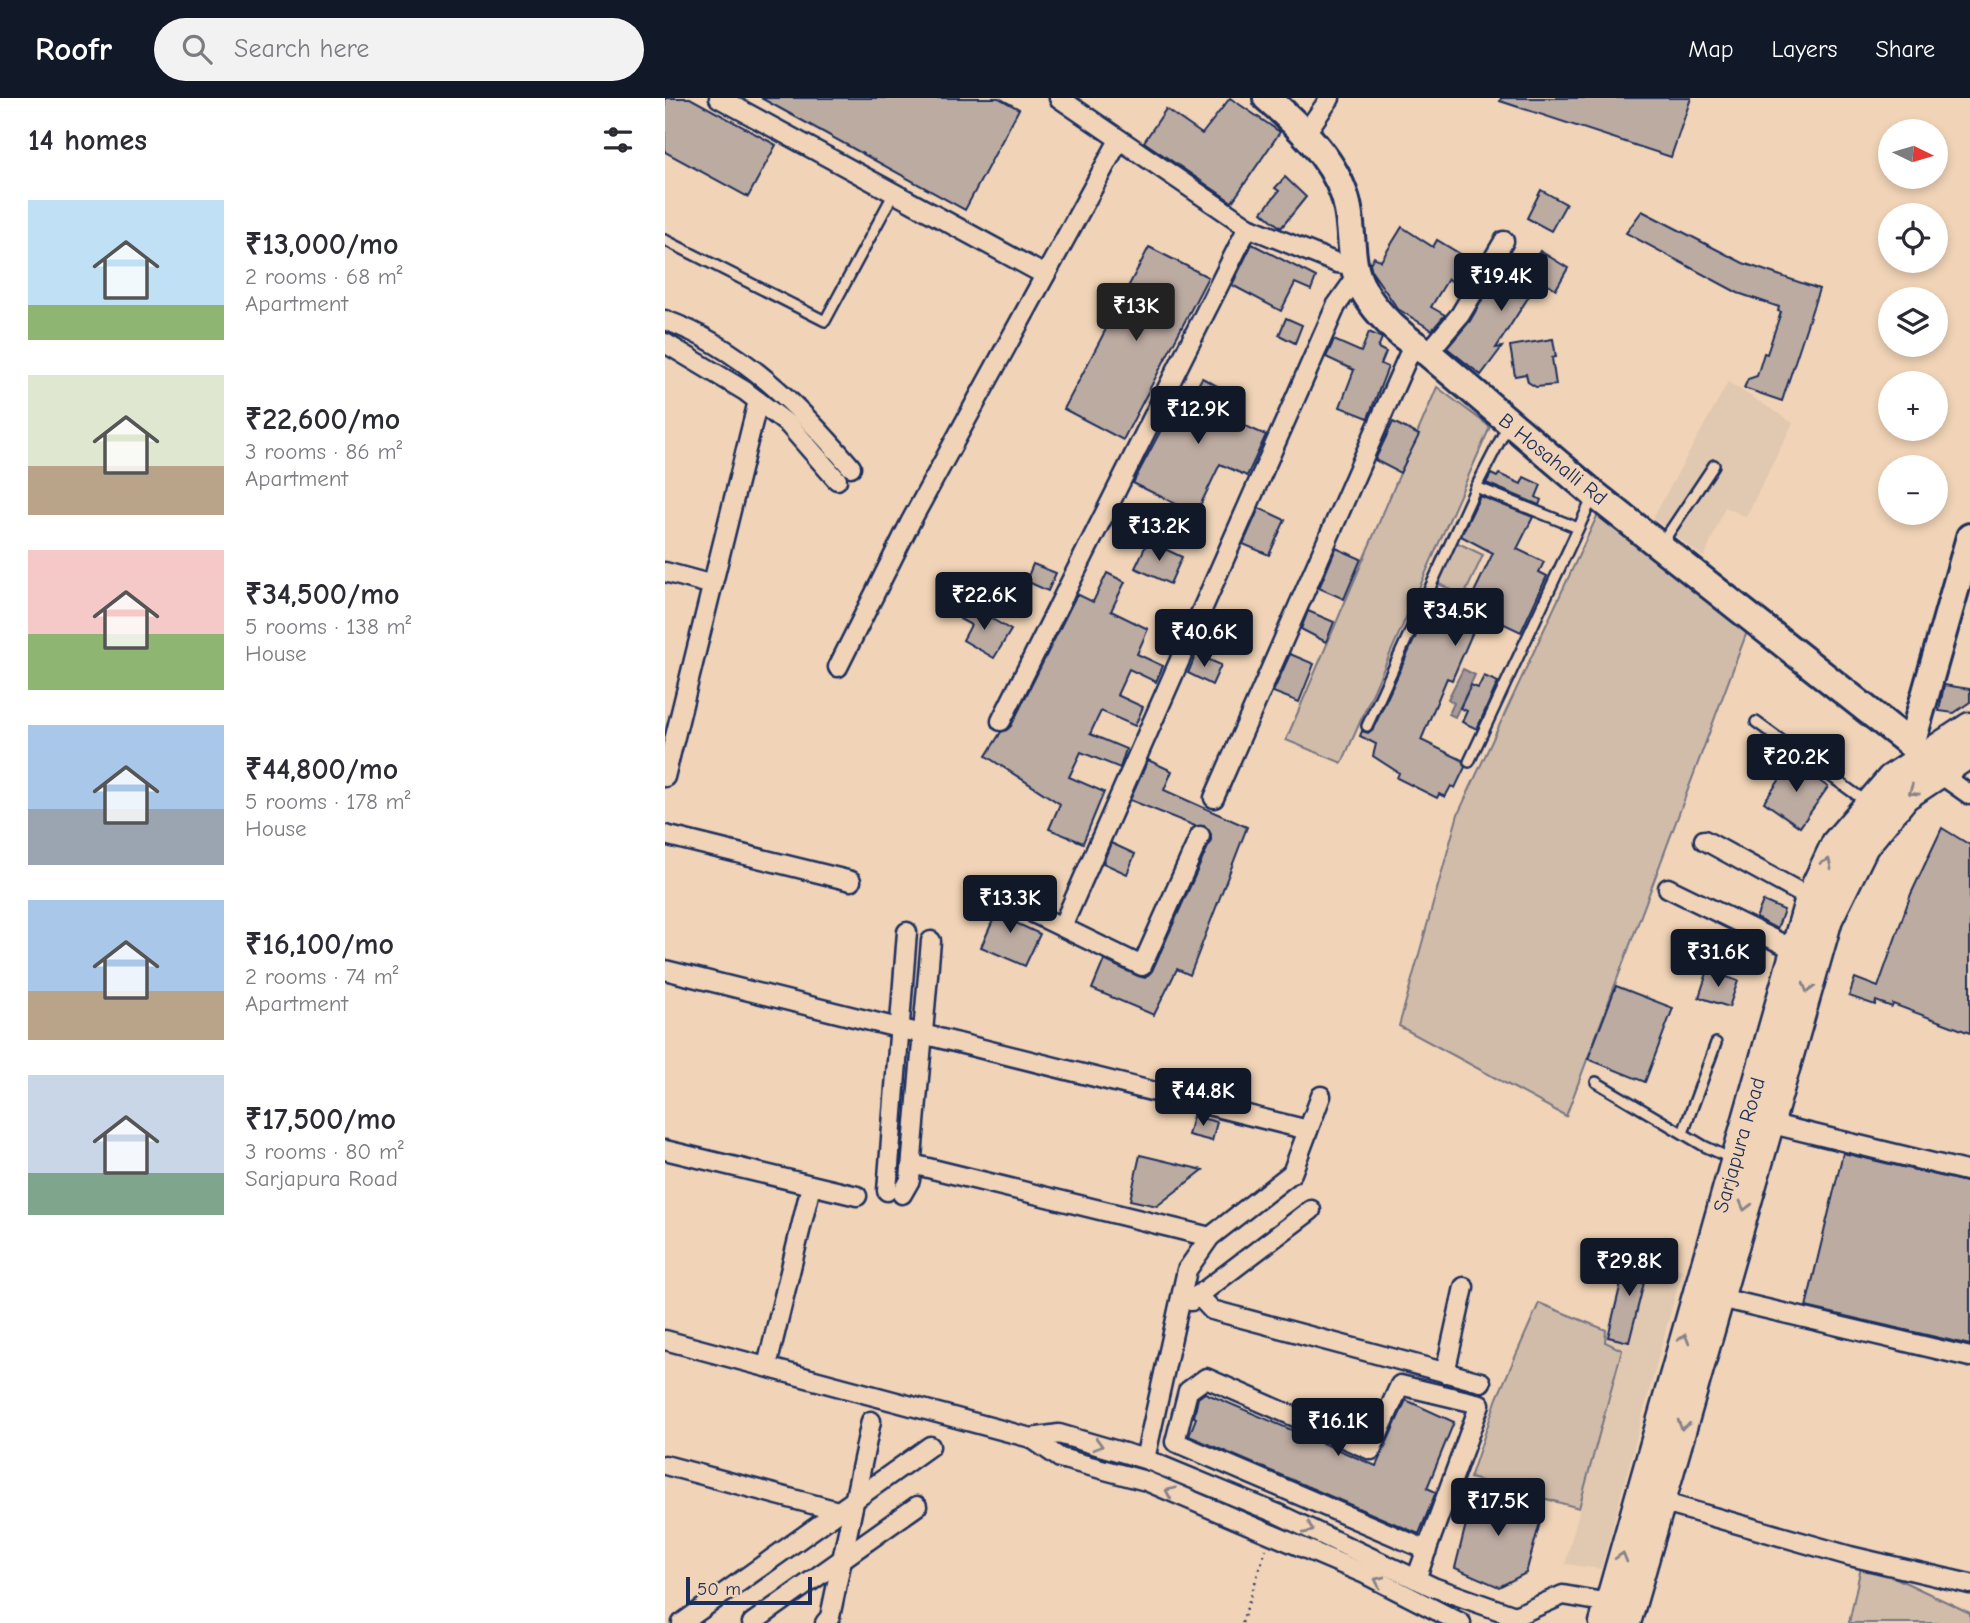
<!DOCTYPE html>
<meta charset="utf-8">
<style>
body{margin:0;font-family:"Comic Neue",sans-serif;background:#f2f2f3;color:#2b2b33;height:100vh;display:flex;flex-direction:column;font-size:26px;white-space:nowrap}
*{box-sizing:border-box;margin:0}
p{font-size:23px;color:#7c7c81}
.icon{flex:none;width:38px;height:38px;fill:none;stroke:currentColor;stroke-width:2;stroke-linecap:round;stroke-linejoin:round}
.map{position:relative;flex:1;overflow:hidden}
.drawer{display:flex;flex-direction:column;background:#fff;width:665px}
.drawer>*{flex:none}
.needle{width:46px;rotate:95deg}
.fabs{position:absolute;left:1213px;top:21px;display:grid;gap:14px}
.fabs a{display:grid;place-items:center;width:70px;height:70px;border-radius:50%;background:#fff;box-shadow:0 4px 10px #0003;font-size:35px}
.scale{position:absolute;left:21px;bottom:18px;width:126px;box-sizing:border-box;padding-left:7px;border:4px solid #1b2f5e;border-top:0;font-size:19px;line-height:24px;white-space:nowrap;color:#1b2f5e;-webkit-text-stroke:5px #f1d4b7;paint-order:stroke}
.price{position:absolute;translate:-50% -60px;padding:0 16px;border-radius:7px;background:#111827;color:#fff;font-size:23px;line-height:46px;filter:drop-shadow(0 2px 4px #0008)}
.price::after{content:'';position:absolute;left:50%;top:42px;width:21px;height:16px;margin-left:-10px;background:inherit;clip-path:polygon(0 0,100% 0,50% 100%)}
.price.current{background:#222;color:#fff}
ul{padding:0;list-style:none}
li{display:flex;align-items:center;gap:21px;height:175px;padding:0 28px}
li span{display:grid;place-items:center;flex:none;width:196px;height:140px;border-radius:0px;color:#555}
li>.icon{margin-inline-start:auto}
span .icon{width:84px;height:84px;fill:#fffc;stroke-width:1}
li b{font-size:30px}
h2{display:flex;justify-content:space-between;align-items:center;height:84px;padding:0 28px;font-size:30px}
header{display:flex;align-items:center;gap:42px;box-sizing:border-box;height:98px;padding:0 35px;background:#111827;color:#fff}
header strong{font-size:33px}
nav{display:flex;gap:38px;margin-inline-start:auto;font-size:24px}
.search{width:490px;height:63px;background:#f2f2f3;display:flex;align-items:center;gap:18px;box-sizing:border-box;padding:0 24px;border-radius:38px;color:#7c7c81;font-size:26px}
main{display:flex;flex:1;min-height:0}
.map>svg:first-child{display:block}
.built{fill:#e1c8b0}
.green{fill:#d1bcaa;stroke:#767684;stroke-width:2}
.water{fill:#a89b98;stroke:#707081;stroke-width:2}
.building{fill:#bcaba1;stroke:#1b2f5e;stroke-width:2}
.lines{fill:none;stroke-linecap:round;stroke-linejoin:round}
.lane-casing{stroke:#1b2f5e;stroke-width:14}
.street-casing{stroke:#1b2f5e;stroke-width:23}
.secondary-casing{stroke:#1b2f5e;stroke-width:32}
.primary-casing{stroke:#1b2f5e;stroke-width:33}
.path{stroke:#1b2f5e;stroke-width:2.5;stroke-dasharray:2 5;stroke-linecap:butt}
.lane{stroke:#f1d4b7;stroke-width:9}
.street{stroke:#f1d4b7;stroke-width:18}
.secondary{stroke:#f1d4b7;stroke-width:26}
.primary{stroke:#f1d4b7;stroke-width:28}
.oneway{stroke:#86828a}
.labels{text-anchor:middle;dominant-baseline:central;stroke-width:7;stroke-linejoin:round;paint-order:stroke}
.street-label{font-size:21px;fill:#1b2f5e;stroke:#f1d4b7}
</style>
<header>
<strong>Roofr</strong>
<div class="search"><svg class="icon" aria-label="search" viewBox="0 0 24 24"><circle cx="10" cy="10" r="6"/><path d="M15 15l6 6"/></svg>Search here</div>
<nav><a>Map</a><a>Layers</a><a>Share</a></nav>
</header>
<main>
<section class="drawer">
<h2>14 homes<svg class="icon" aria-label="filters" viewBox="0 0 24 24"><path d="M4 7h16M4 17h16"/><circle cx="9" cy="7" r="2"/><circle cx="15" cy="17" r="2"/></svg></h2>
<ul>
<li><span style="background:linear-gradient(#bfe0f5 75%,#8fb573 0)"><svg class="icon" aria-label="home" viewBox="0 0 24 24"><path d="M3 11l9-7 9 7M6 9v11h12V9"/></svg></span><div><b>₹13,000/mo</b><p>2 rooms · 68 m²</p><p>Apartment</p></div></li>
<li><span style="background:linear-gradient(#dfe7d0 65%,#b9a48a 0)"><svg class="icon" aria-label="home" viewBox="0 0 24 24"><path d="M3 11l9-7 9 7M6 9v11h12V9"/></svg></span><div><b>₹22,600/mo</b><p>3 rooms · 86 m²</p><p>Apartment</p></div></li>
<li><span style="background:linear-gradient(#f6c9c9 60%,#8fb573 0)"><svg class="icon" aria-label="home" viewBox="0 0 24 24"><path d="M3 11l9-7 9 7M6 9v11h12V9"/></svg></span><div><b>₹34,500/mo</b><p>5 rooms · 138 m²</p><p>House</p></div></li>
<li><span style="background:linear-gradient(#a9c7e8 60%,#9aa5b1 0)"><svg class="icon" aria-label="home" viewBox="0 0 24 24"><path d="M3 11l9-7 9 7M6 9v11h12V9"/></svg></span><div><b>₹44,800/mo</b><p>5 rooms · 178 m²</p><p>House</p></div></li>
<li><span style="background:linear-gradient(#a9c7e8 65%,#b9a48a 0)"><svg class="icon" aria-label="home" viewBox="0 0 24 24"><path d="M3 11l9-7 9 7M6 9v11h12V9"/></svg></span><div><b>₹16,100/mo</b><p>2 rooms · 74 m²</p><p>Apartment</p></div></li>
<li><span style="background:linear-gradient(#c9d6e8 70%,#7fa58c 0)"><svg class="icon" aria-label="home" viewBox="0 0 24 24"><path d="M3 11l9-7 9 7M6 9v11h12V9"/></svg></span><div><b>₹17,500/mo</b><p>3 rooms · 80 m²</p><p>Sarjapura Road</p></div></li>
</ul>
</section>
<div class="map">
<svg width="1305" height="1525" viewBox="0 0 1305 1525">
<rect width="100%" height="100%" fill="#f1d4b7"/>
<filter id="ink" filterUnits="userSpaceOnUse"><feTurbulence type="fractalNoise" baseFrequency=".0143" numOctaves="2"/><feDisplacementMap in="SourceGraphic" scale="14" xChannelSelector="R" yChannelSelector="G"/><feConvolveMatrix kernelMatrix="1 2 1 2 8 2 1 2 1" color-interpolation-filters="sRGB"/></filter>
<g filter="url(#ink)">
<g class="built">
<polygon points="1063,284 1128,325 1081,419 1060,409 1039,460 988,420"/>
<polygon points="964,1148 1017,1172 936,1471 900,1466 957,1252 939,1244"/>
</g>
<g class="green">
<polygon points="772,289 825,329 677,665 621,642"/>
<polygon points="933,416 1083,531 901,1018 734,928 793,716"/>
<polygon points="791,444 818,457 799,498 772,485"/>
<polygon points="874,1205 941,1232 940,1244 957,1252 914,1410 805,1380 832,1300"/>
<polygon points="1197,1464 1305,1515 1305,1525 1184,1525"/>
</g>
<polygon class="water" points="798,571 810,577 790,619 784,616 789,605 783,601"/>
<g class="building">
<polygon points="0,0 25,0 111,47 83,99 0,54"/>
<polygon points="96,0 334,0 354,11 300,112"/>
<polygon points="565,0 615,34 567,104 479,44 501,11 537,36"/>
<polygon points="836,0 1026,0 1006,59 835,3"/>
<polygon points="620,79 641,99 616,130 597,114 614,93 610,90"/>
<polygon points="876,92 901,106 886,133 862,120"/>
<polygon points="977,113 1078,165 1154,191 1117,303 1079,290 1083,281 1092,278 1099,255 1102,256 1116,214 1113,213 1114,209 1073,195 961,135"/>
<polygon points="737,129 768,149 772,142 812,166 798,190 783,181 766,209 780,217 767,232 733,211 707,174 705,165 709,159 716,163"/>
<polygon points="587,146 651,179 646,192 630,185 616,213 567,187"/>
<polygon points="484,149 543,179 458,342 399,311"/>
<polygon points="875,153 903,170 891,191 875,181 831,250 837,249 816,277 782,250 805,223 832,176 853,190"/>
<polygon points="621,220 637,227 630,245 614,237"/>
<polygon points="704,234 717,240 713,250 721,254 716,266 723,269 703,320 675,309 689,272 661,259 669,242 696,254"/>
<polygon points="888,241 891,259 887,260 891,287 871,289 863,284 861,276 850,278 845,248"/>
<polygon points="537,280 579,302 569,323 601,337 582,378 555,366 531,416 468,385 518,290 528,296"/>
<polygon points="728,324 754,337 735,375 710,362"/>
<polygon points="826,376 832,379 834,376 856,386 859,379 876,387 871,399 876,402 874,407 821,385"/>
<polygon points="815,398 868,419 852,451 879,464 874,474 882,478 856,534 816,515 787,582 782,580 756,642 797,662 800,669 790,690 786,688 780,699 774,696 772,700 732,680 734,675 708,658 711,646 695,638 697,633 703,635 708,631 772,492 803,507 828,455 796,438"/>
<polygon points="594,410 620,422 604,457 578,446"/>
<polygon points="483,443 517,459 505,486 470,470"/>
<polygon points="671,450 696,461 679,501 654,490"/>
<polygon points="368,466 391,475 383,493 361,483"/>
<polygon points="442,475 460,484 446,513 483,531 472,556 498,568 491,584 464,571 452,597 478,609 470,628 436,613 425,636 461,651 455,670 416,654 404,679 439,694 418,745 384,731 395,706 321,658 336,634 346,628 412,496 428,504"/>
<polygon points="303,507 346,532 329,560 298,542 306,527 295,521"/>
<polygon points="643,513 669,524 661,544 636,531"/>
<polygon points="531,556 556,567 547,587 523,575"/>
<polygon points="625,556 649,566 634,604 608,594"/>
<polygon points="819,578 833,584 812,631 797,624 802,613 795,610 806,587 813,590"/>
<polygon points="1279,587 1305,591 1305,604 1289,615 1274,613"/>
<polygon points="483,662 507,673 499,692 582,729 525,877 512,871 489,917 427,891 439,862 473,878 480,880 487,873 546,742 546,736 540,728 530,728 465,702"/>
<polygon points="1127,664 1163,689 1135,729 1099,704"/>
<polygon points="1277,730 1305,747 1305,935 1228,906 1227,909 1211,903 1210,907 1184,898 1190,880 1213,889 1246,796"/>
<polygon points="446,745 470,756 462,776 438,765"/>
<polygon points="338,800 359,809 351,825 375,836 360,868 316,849"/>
<polygon points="1098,803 1119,812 1112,831 1091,820"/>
<polygon points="1043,872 1073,883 1064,909 1034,899"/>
<polygon points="951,888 1008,910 980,984 923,961"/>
<polygon points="528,1018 552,1024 547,1043 523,1037"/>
<polygon points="1178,1055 1305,1085 1305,1247 1141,1209"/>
<polygon points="475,1057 538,1072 492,1108 465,1102"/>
<polygon points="963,1156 985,1161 964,1244 943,1239"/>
<polygon points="540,1295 711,1368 741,1302 789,1324 762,1390 771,1394 754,1436 524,1338 531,1320 529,1319 533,1300"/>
<polygon points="810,1390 879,1410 861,1475 834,1489 790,1470"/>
</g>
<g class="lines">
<g class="lane-casing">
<g id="lane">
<polyline points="0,142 160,223 229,95"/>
<polyline points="811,389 913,430"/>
<polyline points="997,445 1049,367"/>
<polyline points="1091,624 1200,703"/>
<polyline points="702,628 811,389 843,327"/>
<polyline points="804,664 927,401"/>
<polyline points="931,984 1039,1048 1067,1061"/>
<polyline points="1018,1035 1051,945"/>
</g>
</g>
<g class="street-casing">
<g id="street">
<polyline points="54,0 380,177"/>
<polyline points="394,0 583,129 672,165 689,167"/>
<polyline points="640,36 665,0"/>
<path d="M0,222C77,250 134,308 186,369"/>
<polyline points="0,245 80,293 124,327 172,382"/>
<polyline points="763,255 795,217 839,143"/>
<polyline points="0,474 48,487"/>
<polyline points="173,569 246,423 454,42"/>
<polyline points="336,623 583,129"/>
<polyline points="1275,676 1305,697"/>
<polyline points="0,679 93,303"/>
<polyline points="549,700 748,247"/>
<polyline points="0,737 186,783"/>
<polyline points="1039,742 1145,800"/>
<polyline points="1003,790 1130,852"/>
<polyline points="370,816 477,868 535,738"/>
<polyline points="397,829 671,208 693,177"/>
<polyline points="0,872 643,1032"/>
<polyline points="1103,1025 1305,1074"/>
<polyline points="0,1052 192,1098"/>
<polyline points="247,1066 545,1139"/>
<polyline points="222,1093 242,834"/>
<polyline points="237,1096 245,1082 266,843"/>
<polyline points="533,1197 547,1212 816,1284"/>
<polyline points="1055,1200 1305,1259"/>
<polyline points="526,1203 646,1112"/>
<polyline points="0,1242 366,1340 395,1360 481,1383 700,1476 796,1525"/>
<polyline points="102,1268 146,1088"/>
<polyline points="780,1275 799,1189"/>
<polyline points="366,1340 394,1336 480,1361 613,1416 768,1489 850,1518"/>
<polyline points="480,1361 522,1172 545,1139 627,1075 656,998"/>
<polyline points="0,1367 173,1413"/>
<polyline points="996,1404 1185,1458 1305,1486"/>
<polyline points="751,1481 815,1306 735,1287 706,1352 541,1280 523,1293 510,1344 762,1452"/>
<polyline points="17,1525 265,1348"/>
<polyline points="87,1525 252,1408"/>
<polyline points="160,1525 165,1519 206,1323"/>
<polyline points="849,1525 850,1518 898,1497 944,1505"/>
</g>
</g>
<g class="secondary-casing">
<g id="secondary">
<path d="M602,0C632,26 666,58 679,96C687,118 685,143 689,166C695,202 732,237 763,255L929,396L1262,659"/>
<polyline points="1246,647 1305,439"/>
</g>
</g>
<g class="primary-casing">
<g id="primary">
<polyline points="939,1525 1145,800 1171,745 1226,681 1305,629"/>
<polyline points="961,1525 1163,821 1199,748 1240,698 1305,655"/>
</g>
</g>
<polyline class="path" points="577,1525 601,1451"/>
<use href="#lane" class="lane"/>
<use href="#street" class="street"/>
<use href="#secondary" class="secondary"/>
<use href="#primary" class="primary"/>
</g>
<defs><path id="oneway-chevron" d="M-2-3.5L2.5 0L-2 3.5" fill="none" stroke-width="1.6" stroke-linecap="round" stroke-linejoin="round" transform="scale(1.75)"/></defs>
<g class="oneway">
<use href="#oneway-chevron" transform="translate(1248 693) rotate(146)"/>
<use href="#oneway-chevron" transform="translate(1162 765) rotate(-65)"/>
<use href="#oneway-chevron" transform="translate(1143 890) rotate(106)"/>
<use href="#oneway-chevron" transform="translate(1080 1108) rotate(105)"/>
<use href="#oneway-chevron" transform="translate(1019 1241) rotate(-74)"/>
<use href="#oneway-chevron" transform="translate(1018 1327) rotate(106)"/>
<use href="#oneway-chevron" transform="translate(433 1347) rotate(16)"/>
<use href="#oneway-chevron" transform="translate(505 1394) rotate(-156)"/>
<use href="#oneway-chevron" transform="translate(644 1431) rotate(25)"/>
<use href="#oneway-chevron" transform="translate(957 1459) rotate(-74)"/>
<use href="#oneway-chevron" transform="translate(714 1483) rotate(-155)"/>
</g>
</g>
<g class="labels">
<g class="street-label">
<text transform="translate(888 361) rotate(39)">B Hosahalli Rd</text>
<text transform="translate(1074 1047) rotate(-74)">Sarjapura Road</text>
</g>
</g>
</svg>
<div class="fabs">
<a><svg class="needle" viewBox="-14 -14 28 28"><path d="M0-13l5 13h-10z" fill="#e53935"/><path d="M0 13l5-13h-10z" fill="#7c7c81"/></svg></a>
<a><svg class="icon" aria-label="locate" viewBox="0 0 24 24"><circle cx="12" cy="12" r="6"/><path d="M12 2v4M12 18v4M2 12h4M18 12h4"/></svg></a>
<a><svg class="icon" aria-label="layers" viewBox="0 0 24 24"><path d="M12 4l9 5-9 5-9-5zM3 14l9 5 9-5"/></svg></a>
<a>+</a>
<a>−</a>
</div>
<div class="scale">50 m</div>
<b class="price" style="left:836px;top:215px">₹19.4K</b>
<b class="price current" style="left:471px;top:245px">₹13K</b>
<b class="price" style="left:533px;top:348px">₹12.9K</b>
<b class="price" style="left:494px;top:465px">₹13.2K</b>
<b class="price" style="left:319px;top:534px">₹22.6K</b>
<b class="price" style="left:790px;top:550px">₹34.5K</b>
<b class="price" style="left:539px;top:571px">₹40.6K</b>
<b class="price" style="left:1131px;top:696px">₹20.2K</b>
<b class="price" style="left:345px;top:837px">₹13.3K</b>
<b class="price" style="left:1053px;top:891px">₹31.6K</b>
<b class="price" style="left:538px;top:1030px">₹44.8K</b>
<b class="price" style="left:964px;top:1200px">₹29.8K</b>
<b class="price" style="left:673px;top:1360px">₹16.1K</b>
<b class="price" style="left:833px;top:1440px">₹17.5K</b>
</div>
</main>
